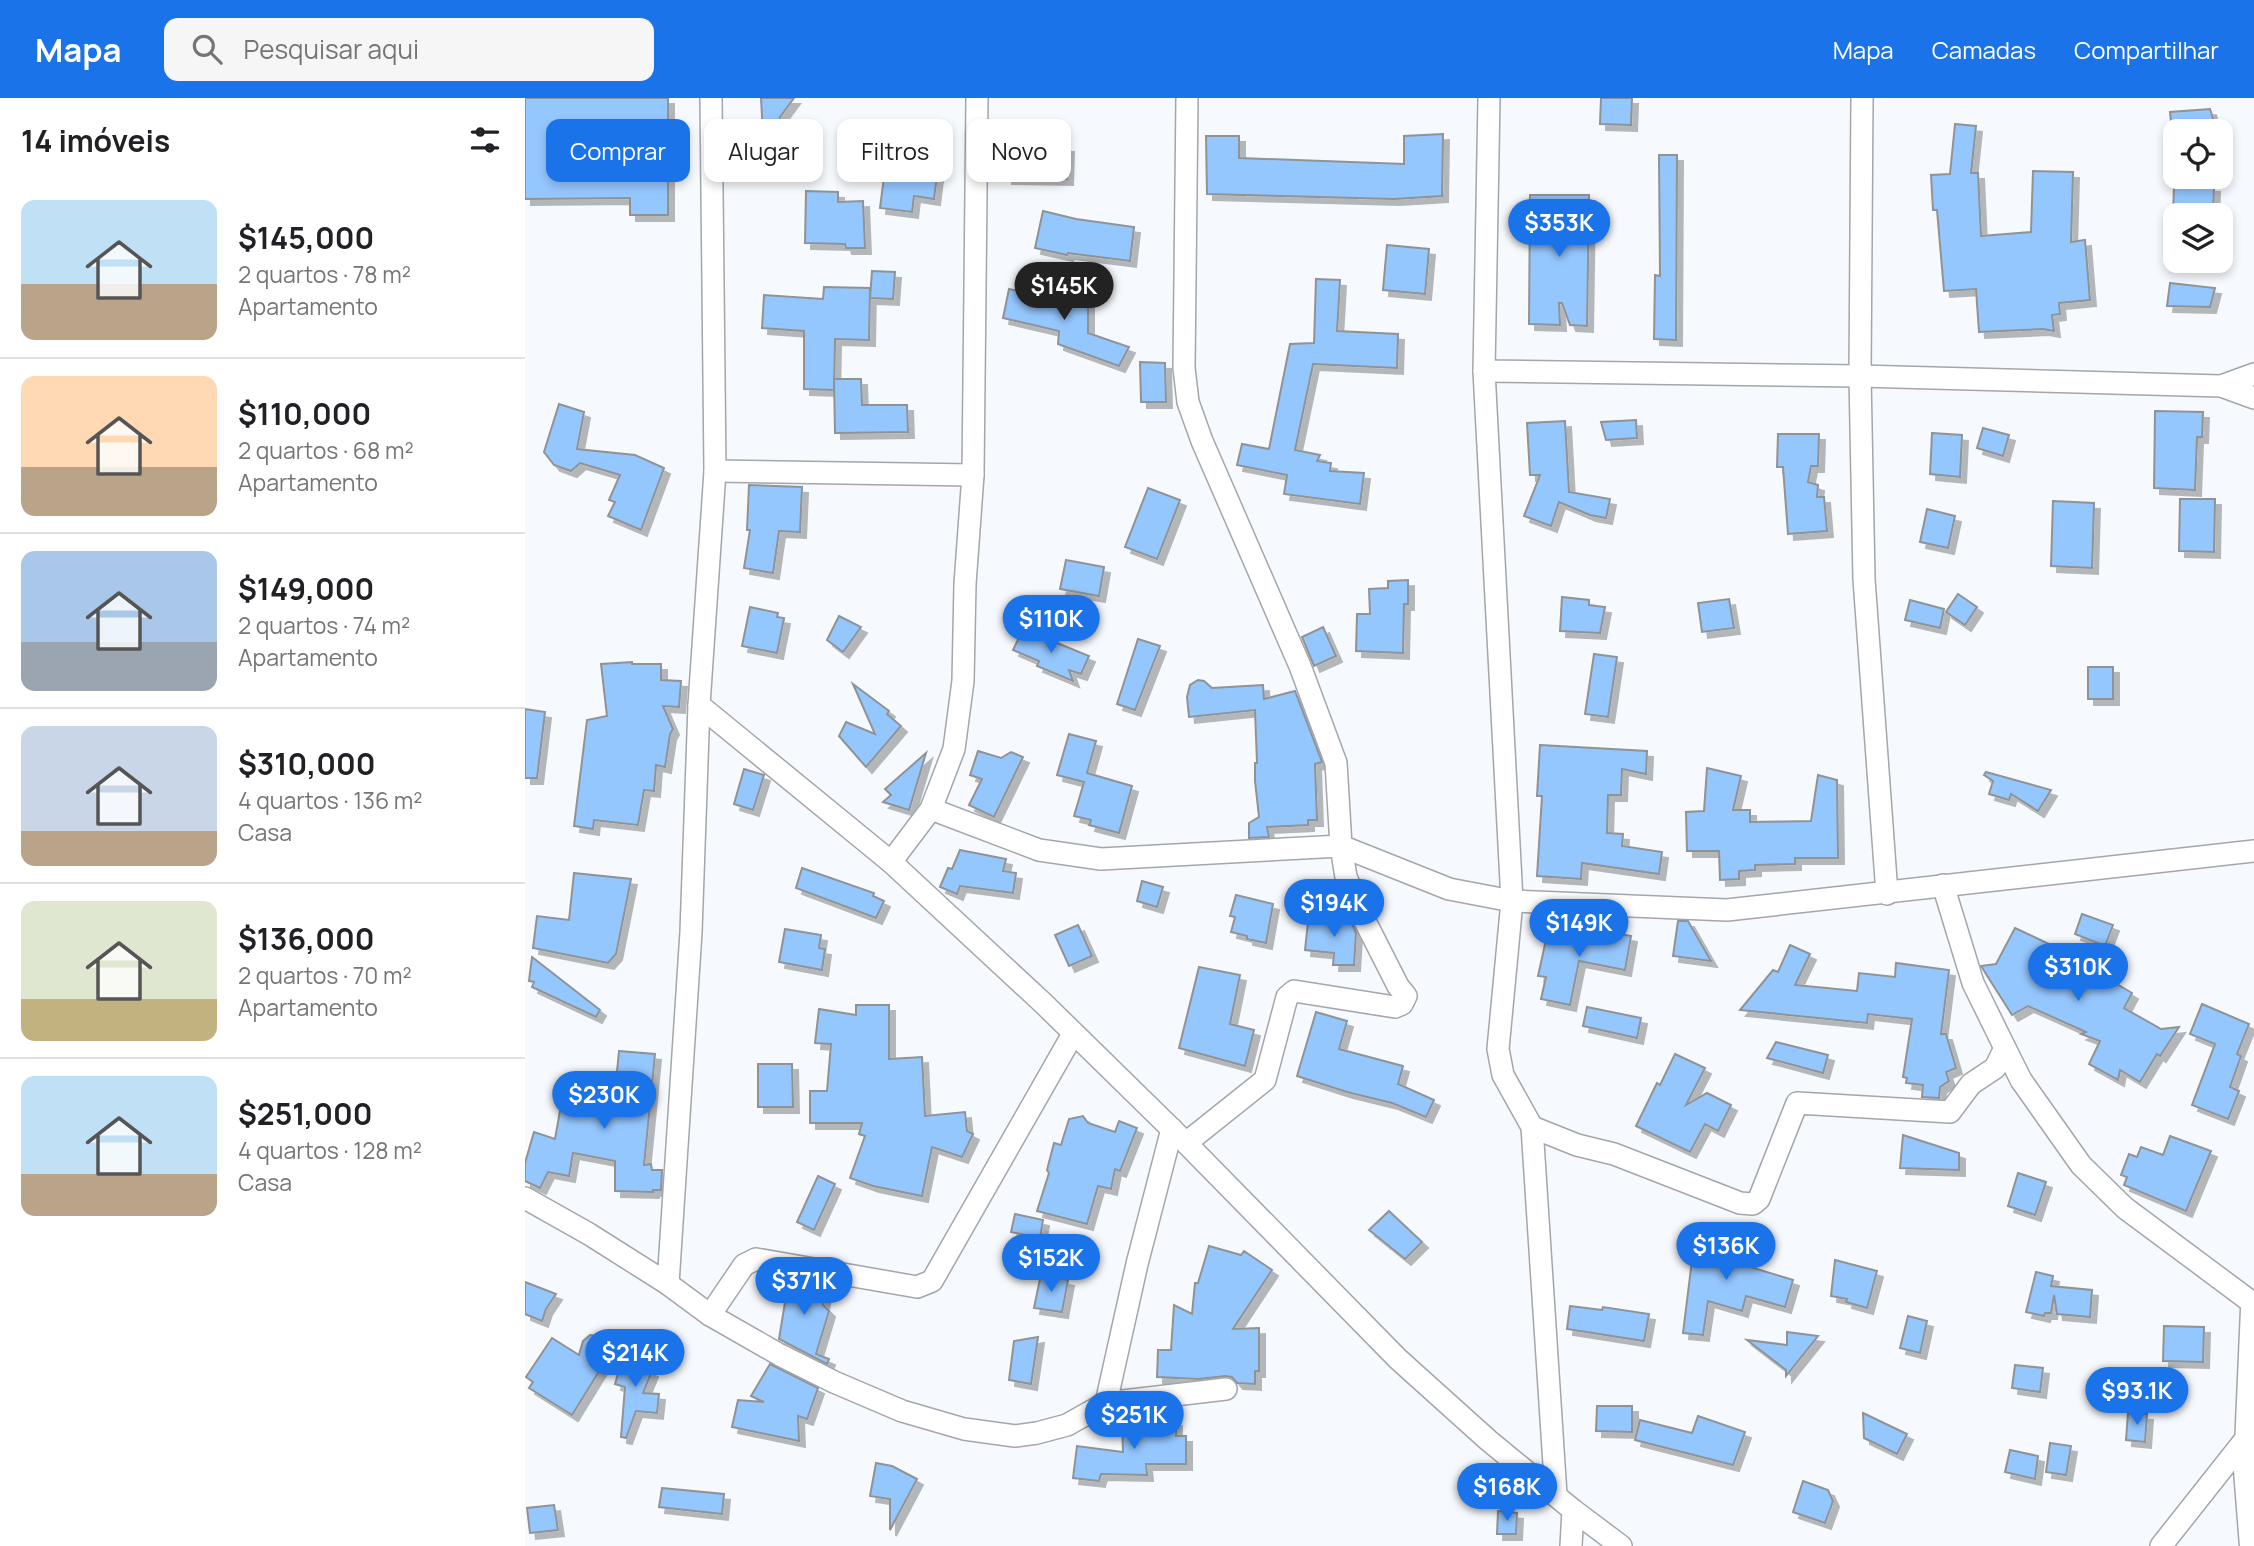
<!DOCTYPE html>
<html lang="pt">
<meta charset="utf-8">
<style>
body{margin:0;font-family:Manrope,sans-serif;background:#f6f6f6;color:#202124;height:100vh;display:flex;flex-direction:column;font-size:26px;white-space:nowrap}
*{box-sizing:border-box;margin:0}
p{font-size:23px;color:#757577}
.icon{flex:none;width:38px;height:38px;fill:none;stroke:currentColor;stroke-width:2;stroke-linecap:round;stroke-linejoin:round}
.map{position:relative;flex:1;overflow:hidden}
.sheet{display:flex;flex-direction:column;background:#fff;width:525px}
.sheet>*{flex:none}
.guide{position:absolute;left:21px;top:21px;width:665px;height:63px;display:flex;gap:14px}
.tools{position:absolute;left:1638px;top:21px;display:grid;gap:14px}
.tools a{display:grid;place-items:center;width:70px;height:70px;border-radius:14px;background:#fff;box-shadow:0 4px 10px #0003;font-size:35px}
.price{position:absolute;translate:-50% -60px;padding:0 16px;border-radius:24px;background:#1a73e8;color:#fff;font-size:23px;line-height:46px;filter:drop-shadow(0 2px 4px #0008)}
.price::after{content:'';position:absolute;left:50%;top:42px;width:21px;height:16px;margin-left:-10px;background:inherit;clip-path:polygon(0 0,100% 0,50% 100%)}
.price.on{background:#222;color:#fff}
ul{padding:0;list-style:none}
li{display:flex;align-items:center;gap:21px;height:175px;padding:0 21px}
li+li{border-top:2px solid #e0e0e0}
li span{display:grid;place-items:center;flex:none;width:196px;height:140px;border-radius:14px;color:#555}
li>.icon{margin-inline-start:auto}
span .icon{width:84px;height:84px;fill:#fffc;stroke-width:1}
li b{font-size:30px}
h2{display:flex;justify-content:space-between;align-items:center;height:84px;padding:0 21px;font-size:30px}
.tag{padding:0 24px;border-radius:14px;background:#fff;box-shadow:0 4px 10px #0003;font-size:24px;line-height:63px}
.tag.on{background:#1a73e8;color:#fff}
header{display:flex;align-items:center;gap:42px;box-sizing:border-box;height:98px;padding:0 35px;background:#1a73e8;color:#fff}
header strong{font-size:33px}
nav{display:flex;gap:38px;margin-inline-start:auto;font-size:24px}
.search{width:490px;height:63px;background:#f6f6f6;display:flex;align-items:center;gap:18px;box-sizing:border-box;padding:0 24px;border-radius:14px;color:#757577;font-size:26px}
main{display:flex;flex:1;min-height:0}
.map>svg:first-child{display:block}
.building{fill:#95c7ff;stroke:#909396;stroke-width:2;filter:url(#shadow)}
.lines{fill:none;stroke-linecap:round;stroke-linejoin:round}
.minor-casing{stroke:#a3a6aa;stroke-width:24}
.tertiary-casing{stroke:#a3a6aa;stroke-width:29}
.minor{stroke:#fff;stroke-width:21}
.tertiary{stroke:#fff;stroke-width:26}
</style>
<header>
<strong>Mapa</strong>
<div class="search"><svg class="icon" aria-label="search" viewBox="0 0 24 24"><circle cx="10" cy="10" r="6"/><path d="M15 15l6 6"/></svg>Pesquisar aqui</div>
<nav><a>Mapa</a><a>Camadas</a><a>Compartilhar</a></nav>
</header>
<main>
<section class="sheet">
<h2>14 imóveis<svg class="icon" aria-label="filters" viewBox="0 0 24 24"><path d="M4 7h16M4 17h16"/><circle cx="9" cy="7" r="2"/><circle cx="15" cy="17" r="2"/></svg></h2>
<ul>
<li><span style="background:linear-gradient(#bfe0f5 60%,#b9a48a 0)"><svg class="icon" aria-label="home" viewBox="0 0 24 24"><path d="M3 11l9-7 9 7M6 9v11h12V9"/></svg></span><div><b>$145,000</b><p>2 quartos · 78 m²</p><p>Apartamento</p></div></li>
<li><span style="background:linear-gradient(#ffd9b3 65%,#b9a48a 0)"><svg class="icon" aria-label="home" viewBox="0 0 24 24"><path d="M3 11l9-7 9 7M6 9v11h12V9"/></svg></span><div><b>$110,000</b><p>2 quartos · 68 m²</p><p>Apartamento</p></div></li>
<li><span style="background:linear-gradient(#a9c7e8 65%,#9aa5b1 0)"><svg class="icon" aria-label="home" viewBox="0 0 24 24"><path d="M3 11l9-7 9 7M6 9v11h12V9"/></svg></span><div><b>$149,000</b><p>2 quartos · 74 m²</p><p>Apartamento</p></div></li>
<li><span style="background:linear-gradient(#c9d6e8 75%,#b9a48a 0)"><svg class="icon" aria-label="home" viewBox="0 0 24 24"><path d="M3 11l9-7 9 7M6 9v11h12V9"/></svg></span><div><b>$310,000</b><p>4 quartos · 136 m²</p><p>Casa</p></div></li>
<li><span style="background:linear-gradient(#dfe7d0 70%,#c2b280 0)"><svg class="icon" aria-label="home" viewBox="0 0 24 24"><path d="M3 11l9-7 9 7M6 9v11h12V9"/></svg></span><div><b>$136,000</b><p>2 quartos · 70 m²</p><p>Apartamento</p></div></li>
<li><span style="background:linear-gradient(#bfe0f5 70%,#b9a48a 0)"><svg class="icon" aria-label="home" viewBox="0 0 24 24"><path d="M3 11l9-7 9 7M6 9v11h12V9"/></svg></span><div><b>$251,000</b><p>4 quartos · 128 m²</p><p>Casa</p></div></li>
</ul>
</section>
<div class="map">
<svg width="1729" height="1448" viewBox="0 0 1729 1448">
<defs>
<filter id="shadow"><feDropShadow dx="6" dy="6" stdDeviation="0" flood-color="#0004"/></filter>
</defs>
<rect width="100%" height="100%" fill="#f6f9fd"/>
<g class="building">
<polygon points="0,0 143,0 143,117 105,117 105,100 0,101"/>
<polygon points="236,0 269,0 255,19 256,36 238,37"/>
<polygon points="1076,0 1107,0 1106,27 1075,26"/>
<polygon points="1685,11 1692,33 1647,33 1645,14"/>
<polygon points="1430,26 1451,28 1446,75 1453,75 1456,138 1506,134 1508,73 1548,74 1546,144 1560,142 1565,202 1534,205 1535,216 1527,217 1529,233 1518,231 1454,234 1451,191 1419,193 1412,112 1408,112 1406,77 1425,76"/>
<polygon points="918,36 917,98 869,101 682,96 681,38 714,38 714,60 879,66 879,38"/>
<polygon points="481,47 543,48 542,81 481,80"/>
<polygon points="1134,57 1152,57 1151,242 1129,241 1130,177 1135,178"/>
<polygon points="360,71 412,77 409,101 389,98 387,114 355,110"/>
<polygon points="1649,87 1689,88 1688,117 1648,117"/>
<polygon points="281,93 313,94 313,104 338,103 340,150 321,150 320,146 280,145"/>
<polygon points="1005,97 1064,97 1062,228 1045,227 1037,205 1034,205 1035,227 1004,226"/>
<polygon points="518,113 551,121 609,129 605,163 543,155 542,157 510,150"/>
<polygon points="862,147 904,151 900,196 858,192"/>
<polygon points="347,173 370,174 368,201 345,200"/>
<polygon points="791,181 815,182 812,233 873,236 872,270 788,266 770,352 795,357 792,363 806,365 805,373 839,375 835,406 759,396 762,377 712,367 717,346 744,351 765,246 789,245"/>
<polygon points="1645,185 1690,190 1685,209 1642,208"/>
<polygon points="299,189 345,190 344,242 310,241 309,292 279,291 279,233 237,230 239,197 298,201"/>
<polygon points="484,191 538,203 540,191 563,194 563,235 604,249 594,268 533,246 534,233 478,220"/>
<polygon points="615,264 640,265 641,304 616,304"/>
<polygon points="309,281 336,281 337,307 382,307 383,334 310,335"/>
<polygon points="34,306 59,314 52,351 110,357 139,370 116,432 83,418 90,404 84,402 95,377 55,365 46,373 29,367 19,354"/>
<polygon points="1630,313 1678,314 1677,339 1672,339 1670,392 1629,390"/>
<polygon points="1111,322 1112,340 1081,342 1076,324"/>
<polygon points="1040,323 1044,394 1085,401 1081,420 1065,417 1034,404 1026,428 999,418 1015,377 1005,377 1002,325"/>
<polygon points="1458,330 1484,337 1478,358 1452,350"/>
<polygon points="1407,335 1437,337 1435,379 1405,376"/>
<polygon points="1253,336 1294,336 1293,368 1286,368 1283,384 1293,387 1292,399 1299,399 1302,433 1263,436 1258,369 1252,369"/>
<polygon points="224,387 277,389 275,434 254,433 248,475 219,470 225,432 222,432"/>
<polygon points="623,390 655,402 632,461 600,449"/>
<polygon points="1655,401 1690,401 1689,454 1654,453"/>
<polygon points="1528,403 1569,405 1567,470 1526,468"/>
<polygon points="1402,411 1430,418 1423,450 1395,444"/>
<polygon points="541,462 579,469 574,498 535,491"/>
<polygon points="883,482 883,506 879,506 878,555 831,553 832,516 845,516 844,491 863,490 863,483"/>
<polygon points="1433,496 1452,509 1440,527 1421,514"/>
<polygon points="1037,499 1064,502 1064,507 1080,509 1075,535 1035,533"/>
<polygon points="1204,501 1209,530 1177,534 1173,505"/>
<polygon points="1385,502 1419,511 1415,530 1380,522"/>
<polygon points="225,509 253,515 252,519 259,520 252,555 217,548"/>
<polygon points="314,518 336,529 318,554 302,542"/>
<polygon points="798,529 811,558 789,568 777,539"/>
<polygon points="498,531 564,558 556,576 544,572 548,583 512,568 514,563 488,552"/>
<polygon points="613,541 635,548 610,612 592,606"/>
<polygon points="1069,556 1092,559 1083,619 1060,616"/>
<polygon points="107,564 107,566 136,566 136,582 156,583 154,609 138,608 148,631 145,636 140,669 131,667 129,693 119,692 113,727 69,722 68,731 49,728 62,622 82,618 76,566"/>
<rect x="1563" y="569" width="25" height="32"/>
<polygon points="673,582 679,583 687,590 738,587 739,601 770,593 797,664 790,666 792,722 783,722 783,727 742,729 744,739 724,740 724,725 734,719 730,683 730,665 732,665 730,612 664,619 662,599 665,587"/>
<polygon points="328,586 364,613 362,616 376,628 341,669 314,638 321,624 350,636"/>
<polygon points="0,611 20,614 12,680 0,680"/>
<polygon points="544,636 571,643 562,675 607,688 594,735 564,727 566,722 549,718 559,684 532,677"/>
<polygon points="1015,647 1122,653 1121,676 1097,671 1096,697 1083,697 1082,735 1098,736 1097,748 1137,754 1134,776 1057,765 1056,781 1012,778 1017,698 1012,698"/>
<polygon points="453,653 476,660 486,654 498,659 469,719 444,707 457,681 445,677"/>
<polygon points="401,655 384,712 358,704 366,697 360,691"/>
<polygon points="1182,670 1216,678 1208,712 1225,712 1225,724 1286,723 1293,677 1312,682 1313,760 1270,760 1270,766 1230,767 1230,772 1214,773 1214,781 1195,782 1194,753 1162,753 1161,714 1179,713"/>
<polygon points="219,671 239,677 228,712 209,706"/>
<polygon points="1461,674 1526,692 1513,713 1486,696 1484,702 1464,696 1468,683 1459,677"/>
<polygon points="435,752 481,761 478,773 491,775 488,795 435,788 432,796 415,789 423,770 427,771"/>
<polygon points="277,770 349,795 348,798 359,803 351,820 271,790"/>
<polygon points="49,775 106,781 91,856 83,865 8,850 12,818 44,822"/>
<polygon points="617,783 638,789 632,809 612,803"/>
<polygon points="711,797 748,806 741,845 722,841 722,838 706,834 710,819 705,818"/>
<polygon points="813,809 820,810 831,835 829,867 808,867 809,855 780,852 783,824 809,827"/>
<polygon points="1557,816 1588,827 1580,848 1550,836"/>
<polygon points="1153,823 1163,823 1186,863 1148,858"/>
<polygon points="553,827 567,858 544,868 530,837"/>
<polygon points="1050,827 1106,838 1100,872 1054,863 1045,907 1016,901 1021,879 1013,878 1022,837 1049,842"/>
<polygon points="1490,830 1526,847 1607,895 1599,910 1636,931 1654,929 1635,958 1632,956 1615,984 1595,972 1593,982 1564,966 1575,943 1556,936 1561,934 1503,908 1487,917 1456,868 1471,866"/>
<polygon points="260,831 296,837 294,850 300,851 297,872 254,864"/>
<polygon points="1265,847 1285,856 1270,887 1332,893 1334,875 1370,879 1371,865 1424,872 1416,936 1421,936 1431,970 1421,974 1424,983 1415,989 1414,1000 1397,999 1398,987 1381,985 1382,980 1378,979 1387,921 1343,916 1342,925 1215,912 1248,872 1253,874"/>
<polygon points="7,859 75,912 71,919 7,889 9,884 4,883"/>
<polygon points="674,869 715,877 705,926 729,932 720,968 654,950"/>
<polygon points="1677,906 1724,926 1712,956 1716,958 1705,989 1714,993 1703,1021 1667,1007 1690,946 1665,936"/>
<polygon points="331,907 364,907 364,961 397,959 400,1018 440,1014 442,1033 448,1036 437,1059 407,1049 397,1098 348,1088 325,1080 340,1038 334,1036 337,1025 285,1025 285,993 302,993 306,946 290,945 294,911 331,917"/>
<polygon points="1062,909 1116,920 1112,940 1058,928"/>
<polygon points="791,914 822,923 814,951 878,968 873,986 909,1002 901,1019 867,1005 822,994 772,978"/>
<polygon points="1251,944 1303,957 1298,975 1242,960"/>
<polygon points="94,953 130,956 119,1067 126,1066 127,1072 137,1072 136,1092 128,1092 128,1094 90,1093 90,1063 48,1055 44,1078 23,1074 15,1090 0,1083 0,1065 9,1034 30,1041 38,996 89,1004"/>
<polygon points="1150,956 1180,970 1161,1007 1182,995 1206,1007 1193,1033 1180,1026 1165,1054 1111,1028 1132,985 1135,987"/>
<polygon points="233,966 267,966 268,1009 233,1009"/>
<polygon points="558,1018 563,1025 590,1034 594,1023 612,1030 595,1073 590,1071 586,1091 573,1088 562,1126 512,1113 524,1075 522,1072 529,1045 536,1047 544,1021"/>
<polygon points="1378,1037 1434,1055 1434,1072 1375,1070"/>
<polygon points="1645,1038 1686,1053 1661,1113 1599,1087 1602,1079 1596,1077 1604,1056 1612,1059 1616,1049 1638,1057"/>
<polygon points="1493,1075 1521,1084 1510,1117 1483,1108"/>
<polygon points="293,1078 310,1086 289,1132 272,1124"/>
<polygon points="864,1113 897,1144 880,1161 844,1132"/>
<polygon points="490,1116 518,1122 515,1140 486,1134"/>
<polygon points="1180,1128 1200,1132 1195,1156 1223,1165 1222,1168 1268,1182 1260,1209 1221,1198 1217,1213 1183,1203 1178,1237 1158,1235 1169,1146"/>
<polygon points="684,1148 716,1157 719,1153 747,1172 708,1231 734,1230 734,1273 730,1273 730,1286 712,1285 707,1279 700,1278 674,1281 632,1279 633,1252 646,1252 649,1207 667,1216 670,1185 673,1185"/>
<polygon points="1310,1162 1352,1173 1342,1210 1321,1204 1322,1201 1306,1198"/>
<polygon points="1511,1174 1528,1178 1526,1188 1567,1192 1565,1219 1532,1216 1529,1197 1526,1215 1520,1215 1519,1218 1501,1214"/>
<polygon points="516,1176 543,1182 537,1214 509,1210"/>
<polygon points="264,1180 301,1187 298,1207 304,1213 291,1256 304,1261 302,1266 254,1241"/>
<polygon points="0,1184 31,1196 21,1211 17,1223 0,1216"/>
<polygon points="1045,1208 1077,1212 1078,1209 1124,1216 1119,1243 1042,1231"/>
<polygon points="1383,1218 1402,1223 1395,1255 1375,1250"/>
<polygon points="1639,1228 1679,1229 1678,1264 1638,1263"/>
<polygon points="1262,1234 1293,1238 1261,1278 1261,1272 1222,1242 1262,1247"/>
<polygon points="65,1237 94,1241 47,1317 4,1290 8,1284 1,1279 27,1240 54,1257 58,1243"/>
<polygon points="513,1239 506,1286 484,1282 489,1243"/>
<polygon points="100,1251 123,1260 119,1270 127,1273 118,1295 134,1296 132,1315 111,1313 101,1340 96,1339 100,1289 90,1286"/>
<polygon points="245,1266 293,1290 282,1321 273,1318 274,1343 207,1329 213,1302 239,1304 226,1298"/>
<polygon points="1490,1267 1518,1270 1515,1294 1487,1290"/>
<polygon points="1072,1308 1107,1308 1107,1334 1071,1333"/>
<polygon points="1338,1315 1382,1336 1372,1356 1339,1340"/>
<polygon points="1603,1315 1622,1316 1620,1344 1601,1342"/>
<polygon points="1173,1318 1220,1334 1208,1367 1110,1342 1115,1322 1167,1335"/>
<polygon points="597,1322 651,1322 651,1338 661,1338 661,1366 621,1366 622,1377 576,1376 574,1383 548,1380 552,1348 598,1354"/>
<polygon points="1525,1345 1546,1348 1541,1377 1521,1374"/>
<polygon points="1485,1352 1513,1358 1510,1381 1480,1374"/>
<polygon points="351,1365 367,1368 392,1381 365,1432 365,1401 345,1398"/>
<polygon points="1278,1383 1303,1392 1308,1403 1300,1425 1268,1414"/>
<polygon points="137,1390 199,1396 197,1416 134,1409"/>
<polygon points="29,1407 33,1432 5,1435 2,1410"/>
<polygon points="973,1413 992,1415 991,1436 972,1436"/>
</g>
<g class="lines">
<g class="minor-casing">
<g id="minor">
<polyline points="964,0 959,273 1335,278 1696,288 1729,300"/>
<polyline points="1337,0 1335,278 1339,481 1362,796"/>
<polyline points="959,273 987,803 973,951 978,977 1007,1029 1031,1397"/>
<polyline points="1696,288 1729,276"/>
<polyline points="190,373 448,377"/>
<polyline points="174,607 366,764 518,905 661,1045 873,1261 963,1342 1048,1412 1096,1448"/>
<polyline points="406,711 514,752 576,761 816,748 924,791 987,803 1202,812 1729,753"/>
<polyline points="366,764 406,711 429,651 438,583 440,486 448,377 452,0"/>
<polyline points="1418,787 1448,885 1480,950 1496,982 1556,1067 1600,1110 1729,1206"/>
<polyline points="1007,1029 1052,1047 1089,1056 1215,1105 1228,1106 1234,1101 1272,1005 1425,1014 1446,986 1470,970 1480,950"/>
<polyline points="661,1045 740,982 762,899 769,893 870,909 877,906 881,898 873,888 840,823 821,779 816,748 811,665 775,568 677,343 663,304 659,270 662,0"/>
<polyline points="0,1100 64,1136 143,1186 185,1217 255,1257 309,1284 377,1313 439,1331 490,1338 512,1335 542,1327 581,1305 701,1291"/>
<polyline points="143,1186 166,834 174,607 190,373 186,0"/>
<polyline points="185,1217 219,1167 231,1161 392,1189 407,1183 548,936"/>
<polyline points="581,1305 612,1166 647,1031"/>
<polyline points="1046,1448 1048,1412"/>
<polyline points="1636,1448 1723,1338"/>
</g>
</g>
<g class="tertiary-casing">
<polyline id="tertiary" points="1728,1448 1722,1372 1729,1211"/>
</g>
<use href="#minor" class="minor"/>
<use href="#tertiary" class="tertiary"/>
</g>
</svg>
<div class="tools">
<a><svg class="icon" aria-label="locate" viewBox="0 0 24 24"><circle cx="12" cy="12" r="6"/><path d="M12 2v4M12 18v4M2 12h4M18 12h4"/></svg></a>
<a><svg class="icon" aria-label="layers" viewBox="0 0 24 24"><path d="M12 4l9 5-9 5-9-5zM3 14l9 5 9-5"/></svg></a>
</div>
<b class="price" style="left:1034px;top:161px">$353K</b>
<b class="price on" style="left:539px;top:224px">$145K</b>
<b class="price" style="left:526px;top:557px">$110K</b>
<b class="price" style="left:809px;top:841px">$194K</b>
<b class="price" style="left:1054px;top:861px">$149K</b>
<b class="price" style="left:1553px;top:905px">$310K</b>
<b class="price" style="left:79px;top:1033px">$230K</b>
<b class="price" style="left:1201px;top:1184px">$136K</b>
<b class="price" style="left:526px;top:1196px">$152K</b>
<b class="price" style="left:279px;top:1219px">$371K</b>
<b class="price" style="left:110px;top:1291px">$214K</b>
<b class="price" style="left:1612px;top:1329px">$93.1K</b>
<b class="price" style="left:609px;top:1353px">$251K</b>
<b class="price" style="left:982px;top:1425px">$168K</b>
<div class="guide">
<a class="tag on">Comprar</a>
<a class="tag">Alugar</a>
<a class="tag">Filtros</a>
<a class="tag">Novo</a>
</div>
</div>
</main>
